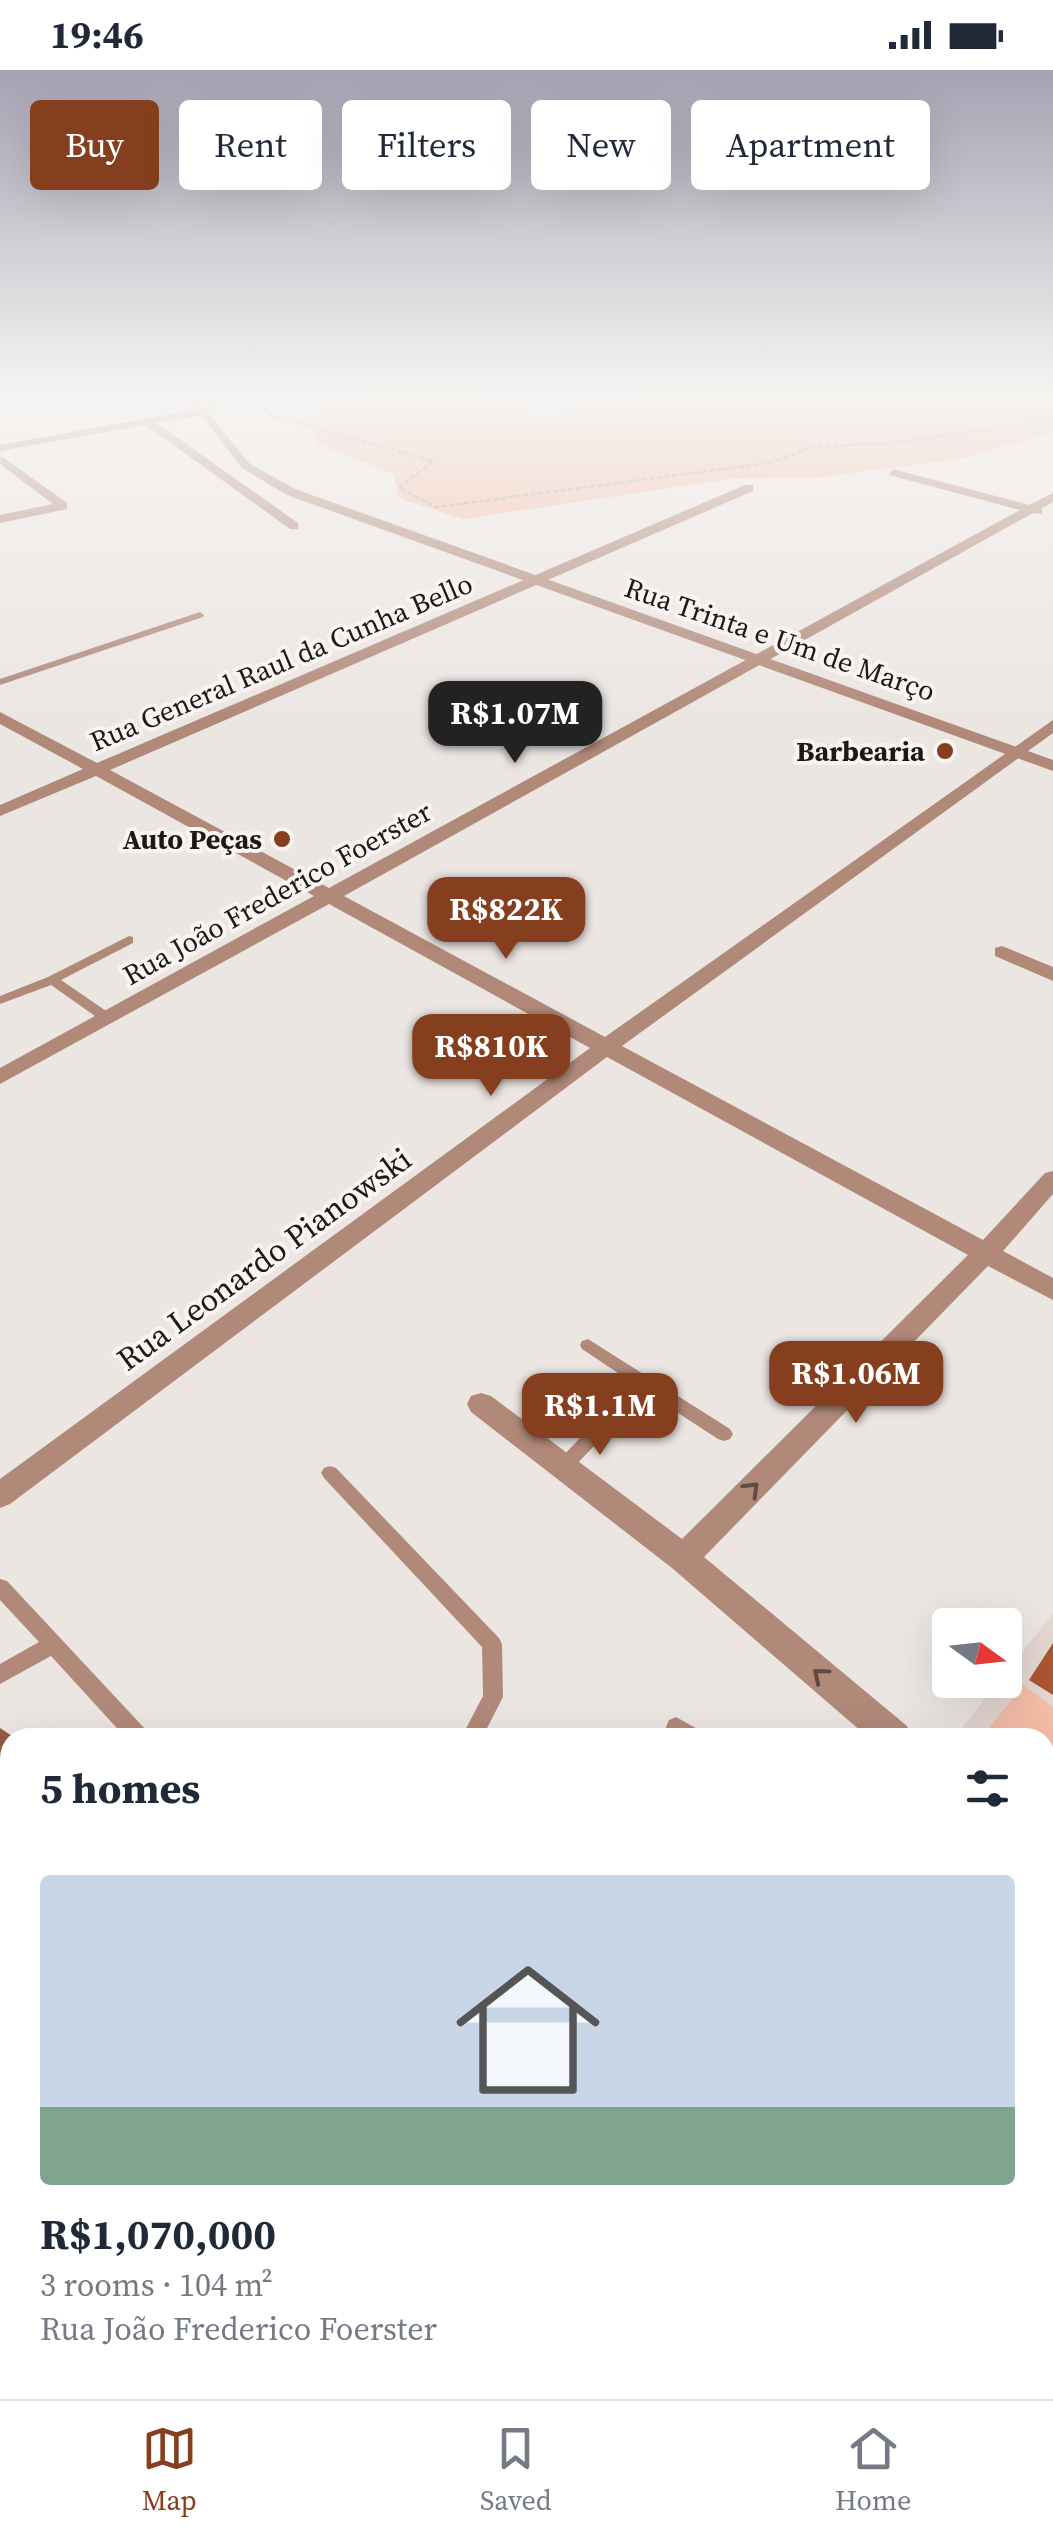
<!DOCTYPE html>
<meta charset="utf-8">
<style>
body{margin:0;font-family:"Source Serif 4",serif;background:#f6f6f7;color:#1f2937;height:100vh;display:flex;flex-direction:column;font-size:38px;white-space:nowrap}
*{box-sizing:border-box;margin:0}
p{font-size:32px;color:#747a83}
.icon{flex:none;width:55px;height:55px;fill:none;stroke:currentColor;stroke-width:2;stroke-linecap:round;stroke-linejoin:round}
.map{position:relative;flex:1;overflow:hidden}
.details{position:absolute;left:0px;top:1658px;width:1055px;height:672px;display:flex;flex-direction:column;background:#fff;border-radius:30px 30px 0 0;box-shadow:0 10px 40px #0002}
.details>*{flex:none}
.guide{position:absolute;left:30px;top:30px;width:995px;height:90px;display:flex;gap:20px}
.needle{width:65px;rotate:105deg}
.fabs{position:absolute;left:932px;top:1538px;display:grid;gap:20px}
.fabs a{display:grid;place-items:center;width:90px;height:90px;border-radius:10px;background:#fff;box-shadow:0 10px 40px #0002;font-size:50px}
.price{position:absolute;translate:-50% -85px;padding:0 22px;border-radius:20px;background:#853e1e;color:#fff;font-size:32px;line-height:65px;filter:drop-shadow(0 2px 5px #0008)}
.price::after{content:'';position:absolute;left:50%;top:60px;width:30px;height:22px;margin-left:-15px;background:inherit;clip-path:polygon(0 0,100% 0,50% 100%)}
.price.on{background:#222;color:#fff}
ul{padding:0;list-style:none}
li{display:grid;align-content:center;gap:20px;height:530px;padding:0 40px}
li span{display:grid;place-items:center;height:310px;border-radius:10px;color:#555}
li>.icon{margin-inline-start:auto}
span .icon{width:180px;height:180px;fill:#fffc;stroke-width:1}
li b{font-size:42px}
h2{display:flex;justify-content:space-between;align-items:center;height:120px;padding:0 40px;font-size:42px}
.tag{padding:0 35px;border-radius:10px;background:#fff;box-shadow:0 10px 40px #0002;font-size:35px;line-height:90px}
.tag.on{background:#853e1e;color:#fff}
.status{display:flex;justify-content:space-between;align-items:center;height:70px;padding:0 50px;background:#fff;direction:ltr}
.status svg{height:28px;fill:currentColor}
.dock{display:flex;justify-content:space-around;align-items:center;height:140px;border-top:2px solid #e0e1e3;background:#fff;font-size:28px;color:#747a83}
.dock a{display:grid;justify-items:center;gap:5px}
.dock .on{color:#853e1e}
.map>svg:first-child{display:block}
.built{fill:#e4d6d0}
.green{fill:#f5bda7}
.building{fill:#ac5631}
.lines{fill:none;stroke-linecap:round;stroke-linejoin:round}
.path-far2{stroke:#a8a4a1;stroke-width:2.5;stroke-dasharray:5 2.5;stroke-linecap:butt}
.path-far1{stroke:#a8a4a1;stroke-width:8;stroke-dasharray:12 6;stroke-linecap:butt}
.path{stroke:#a8a4a1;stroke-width:10;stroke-dasharray:16 8;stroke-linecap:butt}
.service{fill:#b18979;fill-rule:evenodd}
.minor{fill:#b18979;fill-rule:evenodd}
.tertiary{fill:#b18979;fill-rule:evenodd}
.secondary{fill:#945a43;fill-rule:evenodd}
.trunk{fill:#6e2d0e;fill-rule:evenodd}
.oneway{stroke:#5e4b44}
.poi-dot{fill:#853e1e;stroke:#f9f3f1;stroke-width:4}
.labels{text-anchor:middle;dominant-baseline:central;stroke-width:8;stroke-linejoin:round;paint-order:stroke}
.far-street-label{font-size:28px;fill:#1b1918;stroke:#f9f3f1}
.far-poi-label{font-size:28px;font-weight:bold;fill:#1b1918;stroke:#f9f3f1;text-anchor:end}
.street-label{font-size:32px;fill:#1b1918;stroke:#f9f3f1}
</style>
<div class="status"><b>19:46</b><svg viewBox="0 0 49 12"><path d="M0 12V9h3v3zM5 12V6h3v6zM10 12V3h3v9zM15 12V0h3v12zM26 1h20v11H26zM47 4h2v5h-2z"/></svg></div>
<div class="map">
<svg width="1053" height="2329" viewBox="0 0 1053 2329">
<rect width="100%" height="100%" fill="#ece6e3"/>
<polygon class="built" points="1053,1543 1053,1731 1045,1725 1045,1668 971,1667 961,1659 1000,1610 1005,1610 1005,1604"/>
<g class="green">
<polygon points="401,321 474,323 544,349 656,321 1053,321 1053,362 963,388 822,407 730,409 463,449 399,428 394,404 318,374 306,351 347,328"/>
<polygon points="1023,1615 1053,1637 1053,1712 1045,1706 1045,1668 995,1667 987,1661"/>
</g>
<polygon class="building" points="1053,1573 1053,1625 1029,1610"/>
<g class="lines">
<polyline class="path-far2" points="249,331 273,346 433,391 399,418 436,437 769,393 812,377 890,373 1053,351"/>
<polyline class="path-far1" points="0,1755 6,1763"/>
<g class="path">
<polyline points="4,1760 10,1768"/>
<polyline points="425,2320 432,2329"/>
</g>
<g class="service">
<polygon points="180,321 187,321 204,338 231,321 239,321 204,343"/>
<polygon points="200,542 204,545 203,547 0,615 0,609"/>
<polygon points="129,866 133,867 133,873 61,910 112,945 112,951 102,951 51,915 0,934 0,926 48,907"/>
<polygon points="588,1269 730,1359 733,1364 730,1369 724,1371 718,1369 646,1322 569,1402 563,1404 557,1402 554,1397 557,1392 633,1313 582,1279 580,1275 582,1271"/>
<polygon points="330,1396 336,1398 499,1568 502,1574 503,1627 482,1668 461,1668 483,1626 482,1577 324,1408 321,1403 324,1398"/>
<polygon points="0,1509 7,1511 147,1661 150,1668 126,1668 51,1586 0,1614 0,1594 39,1572 0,1530"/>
<path d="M676,1647L701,1661L704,1668C690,1668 672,1672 666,1657L669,1650Z"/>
<polygon points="1045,1906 1053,1909 1053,1936 1045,1933"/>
<polygon points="0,2124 10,2130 10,2166 0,2160"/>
<polygon points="1053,2163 1053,2205 1045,2208 1045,2167"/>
<polygon points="104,2320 134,2320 138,2329 108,2329"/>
<polygon points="655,2320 692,2320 696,2329 659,2329"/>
<polygon points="979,2320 1007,2320 1004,2329 976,2329"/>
</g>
<g class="minor">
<polygon points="143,349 151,349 298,453 298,459 290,459 143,353"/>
<polygon points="1,386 67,433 67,439 0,453 0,445 53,434 0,394"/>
<polygon points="893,399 1029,435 1053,423 1053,432 1042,438 1042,444 1033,443 344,826 605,967 1053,650 1053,663 622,976 983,1170 1045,1103 1053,1101 1053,1124 1003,1181 1053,1208 1053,1230 988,1196 704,1487 907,1656 912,1668 869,1668 672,1498 471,1342 467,1334 471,1326 481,1323 491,1326 682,1469 968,1185 607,987 10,1434 0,1438 0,1409 590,978 329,834 0,1014 0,998 314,826 96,706 0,746 0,735 83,699 0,654 0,642 97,693 745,415 753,415 753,421 110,700 329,818 1020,440 889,405"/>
<polygon points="1002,876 1053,897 1053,911 995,886 995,878"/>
<polygon points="1045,1777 1053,1780 1053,1819 1045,1816"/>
</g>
<polygon class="tertiary" points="204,338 250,394 295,419 1053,690 1053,701 287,425 242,398 201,345 0,381 0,375"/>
<g class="secondary">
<polygon points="0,1658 15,1668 10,1668 10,1705 0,1701"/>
<polygon points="467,2320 516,2320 520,2329 471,2329"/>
</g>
<g class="trunk">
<polygon points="0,1803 10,1807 10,1856 0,1852"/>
<polygon points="0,1895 10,1899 10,1951 0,1947"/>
<polygon points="254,2320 307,2320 311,2329 258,2329"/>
</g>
</g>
<defs><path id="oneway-chevron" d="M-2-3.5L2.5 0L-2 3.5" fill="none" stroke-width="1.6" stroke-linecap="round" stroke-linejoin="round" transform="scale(2.5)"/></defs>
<g class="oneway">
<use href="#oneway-chevron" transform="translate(752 1419) rotate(-45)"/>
<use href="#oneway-chevron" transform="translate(820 1605) rotate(-140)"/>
</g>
<linearGradient id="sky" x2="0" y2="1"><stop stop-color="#a6a2b3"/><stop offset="0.5" stop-color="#f6f4f2"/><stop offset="1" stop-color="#f6f4f2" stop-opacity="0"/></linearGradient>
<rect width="1053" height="647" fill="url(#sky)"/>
<g class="poi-dot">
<circle cx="945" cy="681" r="10"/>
<circle cx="282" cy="769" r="10"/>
</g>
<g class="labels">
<g class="far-street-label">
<text transform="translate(780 569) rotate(19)">Rua Trinta e Um de Março</text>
<text transform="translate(281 592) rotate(-23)">Rua General Raul da Cunha Bello</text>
<text transform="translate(277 823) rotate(-29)">Rua João Frederico Foerster</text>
</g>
<g class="far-poi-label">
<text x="925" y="681">Barbearia</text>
<text x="262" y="769">Auto Peças</text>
</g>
<g class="street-label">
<text transform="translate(264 1189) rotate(-36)">Rua Leonardo Pianowski</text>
</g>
</g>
</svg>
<div class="fabs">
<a><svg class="needle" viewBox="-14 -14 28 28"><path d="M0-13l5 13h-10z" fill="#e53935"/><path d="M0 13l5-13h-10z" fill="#747a83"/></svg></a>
</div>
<b class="price on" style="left:515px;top:696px">R$1.07M</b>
<b class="price" style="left:506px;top:892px">R$822K</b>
<b class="price" style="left:491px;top:1029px">R$810K</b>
<b class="price" style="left:856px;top:1356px">R$1.06M</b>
<b class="price" style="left:600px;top:1388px">R$1.1M</b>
<div class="guide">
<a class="tag on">Buy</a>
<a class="tag">Rent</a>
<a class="tag">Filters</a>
<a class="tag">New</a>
<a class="tag">Apartment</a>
</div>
<section class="details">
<h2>5 homes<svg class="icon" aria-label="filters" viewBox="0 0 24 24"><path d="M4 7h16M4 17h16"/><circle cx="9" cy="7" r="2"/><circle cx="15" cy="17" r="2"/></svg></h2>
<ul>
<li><span style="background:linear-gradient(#c9d6e8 75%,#7fa58c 0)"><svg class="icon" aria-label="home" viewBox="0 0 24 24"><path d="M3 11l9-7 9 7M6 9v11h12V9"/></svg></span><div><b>R$1,070,000</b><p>3 rooms · 104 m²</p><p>Rua João Frederico Foerster</p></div></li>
</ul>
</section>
</div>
<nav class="dock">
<a class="on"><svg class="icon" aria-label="map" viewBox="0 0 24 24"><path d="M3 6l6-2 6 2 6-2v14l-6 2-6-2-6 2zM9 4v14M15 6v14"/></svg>Map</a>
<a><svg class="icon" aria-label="saved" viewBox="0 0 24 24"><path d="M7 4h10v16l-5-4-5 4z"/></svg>Saved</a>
<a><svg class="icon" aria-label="home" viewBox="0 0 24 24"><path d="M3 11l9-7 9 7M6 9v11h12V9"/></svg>Home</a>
</nav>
